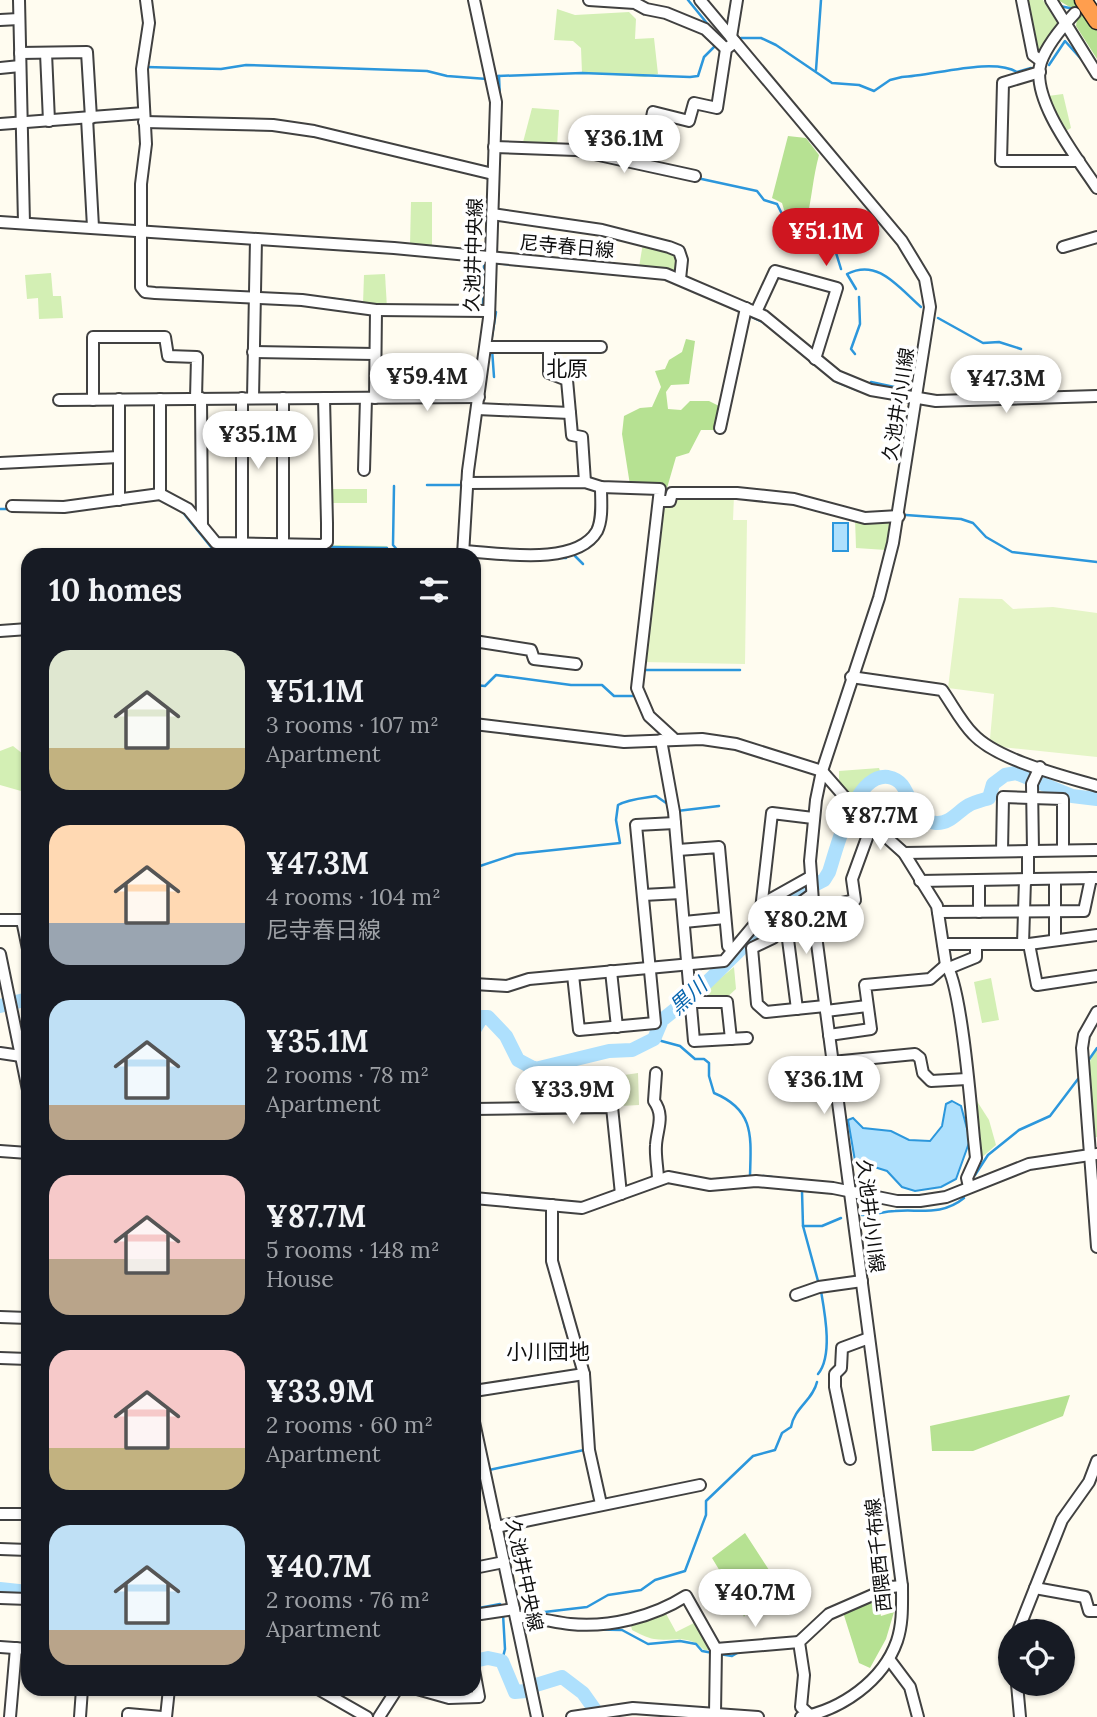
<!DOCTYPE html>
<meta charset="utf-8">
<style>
body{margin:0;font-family:Lora,"Noto Sans JP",serif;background:#20242c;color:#f1f3f6;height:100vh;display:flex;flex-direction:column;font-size:26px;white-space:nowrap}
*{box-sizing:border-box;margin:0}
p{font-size:23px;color:#9ea1a6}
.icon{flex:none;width:38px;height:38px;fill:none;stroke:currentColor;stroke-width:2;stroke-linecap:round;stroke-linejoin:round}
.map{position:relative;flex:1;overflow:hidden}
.sheet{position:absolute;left:21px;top:548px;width:460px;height:1148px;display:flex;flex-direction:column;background:#171b24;border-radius:21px;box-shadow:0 2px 5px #0004}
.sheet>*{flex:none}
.tools{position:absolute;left:998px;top:1619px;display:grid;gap:14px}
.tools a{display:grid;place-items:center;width:77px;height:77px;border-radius:50%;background:#171b24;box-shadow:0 2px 5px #0004;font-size:35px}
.price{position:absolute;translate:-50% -60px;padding:0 16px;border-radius:24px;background:#fff;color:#222;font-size:23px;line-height:46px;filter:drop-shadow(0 2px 4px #0008)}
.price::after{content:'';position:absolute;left:50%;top:42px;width:21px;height:16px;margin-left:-10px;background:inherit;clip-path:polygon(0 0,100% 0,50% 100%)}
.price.selected{background:#cf1620;color:#fff}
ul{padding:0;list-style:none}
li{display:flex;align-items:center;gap:21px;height:175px;padding:0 28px}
li span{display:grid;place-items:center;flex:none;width:196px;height:140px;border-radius:21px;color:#555}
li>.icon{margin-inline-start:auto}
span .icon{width:84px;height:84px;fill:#fffc;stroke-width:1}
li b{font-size:30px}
h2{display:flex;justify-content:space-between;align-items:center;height:84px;padding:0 28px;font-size:30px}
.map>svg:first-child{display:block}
.green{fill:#d3efb4}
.forest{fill:#b6e192}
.cemetery{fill:#d8e4bd}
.pitch{fill:#e5f5c7}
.water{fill:#aee0fd;stroke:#2c97dc;stroke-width:2}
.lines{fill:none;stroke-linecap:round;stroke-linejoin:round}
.stream{stroke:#2c97dc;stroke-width:2.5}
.river{stroke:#aee0fd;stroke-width:14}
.minor-casing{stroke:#414141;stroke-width:14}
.highway-casing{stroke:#1f1f1f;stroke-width:19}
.minor{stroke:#fff;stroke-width:10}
.highway{stroke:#ff9e4e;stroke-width:16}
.labels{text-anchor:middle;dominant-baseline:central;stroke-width:7;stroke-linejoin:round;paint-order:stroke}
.street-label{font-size:19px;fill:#0e0e0e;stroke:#fff}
.neighbourhood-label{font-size:21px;fill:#0e0e0e;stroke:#fff}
.water-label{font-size:21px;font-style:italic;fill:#0967af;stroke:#fff}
</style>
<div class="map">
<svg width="1097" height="1717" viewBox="0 0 1097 1717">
<rect width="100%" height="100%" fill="#fffcf0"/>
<g class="green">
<polygon points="1026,0 1043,0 1058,24 1044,48 1037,50"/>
<polygon points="557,9 575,15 629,12 636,19 635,39 654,38 658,74 645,77 582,73 581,48 573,41 554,40"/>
<polygon points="1063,94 1071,128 1064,132 1048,96"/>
<polygon points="532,108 559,110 557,148 522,146"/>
<polygon points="411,202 432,202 432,247 410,245"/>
<polygon points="643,243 676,253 677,272 639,267"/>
<polygon points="51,273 53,296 61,296 63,318 39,319 38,298 27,299 25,275"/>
<polygon points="385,274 387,308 363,304 364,275"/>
<rect x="330" y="489" width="37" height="14"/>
<polygon points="855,518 890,519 886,550 856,548"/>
<polygon points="330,545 387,546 391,555 331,555"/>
<polygon points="13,746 28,758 28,793 0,785 0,751"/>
<polygon points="879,768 881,774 866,779 851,800 839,781 839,771"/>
<polygon points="734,967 736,989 726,998 700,999 702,993"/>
<polygon points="991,978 999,1020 982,1023 974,982"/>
<polygon points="1097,1048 1097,1137 1092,1138 1087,1067"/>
<polygon points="973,1095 989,1120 996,1145 980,1159"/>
<path d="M664,1610L676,1632L698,1621L713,1650H704C688,1633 674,1642 654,1639C647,1638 638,1633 632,1630L630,1621Z"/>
</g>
<g class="forest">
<polygon points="1058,0 1077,0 1097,31 1097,59 1076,26 1078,12"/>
<path d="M788,136L806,138L819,155C813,177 812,197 807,218L785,213L782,203L772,198Z"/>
<polygon points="686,339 695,341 689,384 671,385 666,392 668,409 681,410 690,401 709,401 725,409 721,430 701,430 689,453 676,457 667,488 630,485 622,434 624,416 640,408 652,407 661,387 655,371 665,369 669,360 682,352"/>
<polygon points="1070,1395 1063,1416 973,1451 932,1451 930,1426"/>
<polygon points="745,1533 771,1573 788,1581 753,1599 744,1617 738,1601 712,1558"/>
<polygon points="875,1595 881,1616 894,1612 886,1639 870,1668 859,1663 842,1609"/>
</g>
<polygon class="cemetery" points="638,1073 639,1105 585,1108 584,1084 590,1080"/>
<g class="pitch">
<polygon points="734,496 733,520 747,520 745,664 642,662 663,505 671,505 678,497"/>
<polygon points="959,598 1002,599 1013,609 1053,607 1097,613 1097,757 1001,747 990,739 994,694 948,688"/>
</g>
<g class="water">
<rect x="833" y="523" width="15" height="28"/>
<polygon points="952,1101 961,1106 970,1140 956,1179 941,1187 915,1191 902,1187 887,1171 855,1161 848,1120 853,1118 863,1128 891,1131 909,1140 930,1141 942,1126 946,1104"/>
</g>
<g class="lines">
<g class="stream">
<polyline points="688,0 710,27"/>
<polyline points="1060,6 1074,9"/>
<path d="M741,38H761L776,45L832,83L859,85L874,91L890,80L902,77C932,76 992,57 1017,72L1031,68"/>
<polyline points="1049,65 1065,41 1082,60"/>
<polyline points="146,67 221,69 246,65 427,71 447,76 487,79"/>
<polyline points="816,70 821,0"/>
<polyline points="498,76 582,73 690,77 698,76 704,57 716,45"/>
<polyline points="499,76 500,100"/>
<polyline points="697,178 757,191 764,200 777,204 783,216 829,230 841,269"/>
<polyline points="495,263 516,265"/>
<path d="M856,289L847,274C878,258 898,287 921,307"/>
<polyline points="334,299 351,301"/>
<polyline points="483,306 484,264"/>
<polyline points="748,315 765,323"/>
<polyline points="938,318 983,343 999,342 1021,349"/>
<polyline points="786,340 832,378"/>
<polyline points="491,342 496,312 492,310"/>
<polyline points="492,349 494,377"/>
<polyline points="855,354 851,349 860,324 859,297"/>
<polyline points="837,382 857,390"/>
<polyline points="871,382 899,388"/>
<polyline points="427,485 462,485"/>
<polyline points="394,486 393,545 400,553"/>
<polyline points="0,509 11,509"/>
<polyline points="181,510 211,547 216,547"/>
<polyline points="906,515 961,519 973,523 986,537 1012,552 1097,562"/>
<polyline points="328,547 387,548"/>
<polyline points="406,552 458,550"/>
<polyline points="575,556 583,564"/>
<polyline points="555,558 566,558"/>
<polyline points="642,670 740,670"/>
<polyline points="474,685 485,686 496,675 571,685 602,685 614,696 635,696"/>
<polyline points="677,811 719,806"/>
<path d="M474,868L516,854L620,843L616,820L618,805C628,799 644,798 656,796L669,805"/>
<path d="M654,1039L680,1046L695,1059H704L709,1063V1076L714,1093C755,1110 751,1137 750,1176"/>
<polyline points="1088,1061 1097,1048"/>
<polyline points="975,1175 988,1155 1019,1130 1050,1116 1078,1079"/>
<polyline points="763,1176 772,1177"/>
<polyline points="802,1191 803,1226 822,1226 841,1218"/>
<path d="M862,1215C874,1216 883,1211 895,1211C920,1209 942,1216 964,1198"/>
<polyline points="803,1226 818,1281"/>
<polyline points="560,1307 565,1328"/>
<path d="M818,1374C833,1356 825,1314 821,1291"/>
<polyline points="474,1396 580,1380"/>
<polyline points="489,1470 584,1450"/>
<polyline points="474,1473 482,1471"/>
<polyline points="474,1595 479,1608 500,1604 502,1607"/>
<path d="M536,1613L587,1607L608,1595L641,1590L655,1580L685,1571L706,1515V1501L753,1456L775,1450L782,1433L791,1427C794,1408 813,1400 817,1382"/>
<polyline points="573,1629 622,1630 648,1644 680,1641 696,1644 702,1651 713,1653"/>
<polyline points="719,1654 732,1656 739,1652"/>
<polyline points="502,1661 505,1649 503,1614"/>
</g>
<g class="river">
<polyline points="0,1006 28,999"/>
<path d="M474,1030L482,1017H488L506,1036L518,1060L535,1069L609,1051L632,1050L654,1039L662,1020L697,992L751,939L768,928L777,904L824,880L829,872C837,848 854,773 888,777C893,778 899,781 902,785C913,800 912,820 936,823C950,824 958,811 969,805C975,802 983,800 989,798L993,784L1005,775L1016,773L1072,796L1097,799"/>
<polyline points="0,1589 28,1592"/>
<polyline points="474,1661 488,1658 502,1661 515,1692 526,1691"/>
<polyline points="536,1685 562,1677 583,1693 600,1717"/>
</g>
<g class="minor-casing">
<g id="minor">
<polyline points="19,0 24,223"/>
<polyline points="146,0 149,23 142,69 146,144 141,184 141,287 145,292 155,293 302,300 376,310 375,398"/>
<polyline points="589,0 635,3 646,9 666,13 705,29 726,49"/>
<path d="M700,0L902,241L925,279L930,307L893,543L879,598L822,771L816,800L810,861L815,928L902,1586C902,1605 903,1623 897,1641C883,1681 841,1710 801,1717"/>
<polyline points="1022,0 1033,55 1041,61"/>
<polyline points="1051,0 1097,74"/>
<path d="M1075,13C1063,26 1047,45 1041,62C1029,98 1078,159 1097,188"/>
<polyline points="0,20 19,19"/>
<polyline points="731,37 737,0"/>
<polyline points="20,53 87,52 91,118"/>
<polyline points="46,53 49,121"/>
<polyline points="0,68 20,66"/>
<polyline points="1040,72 1003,83 1001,161 1079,161"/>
<polyline points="87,118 93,227"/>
<polyline points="144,122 273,125 314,131 493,174"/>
<polyline points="0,124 144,113"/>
<polyline points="494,147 576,150 695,176"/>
<polyline points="643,163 653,112 689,121 694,103 717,108 726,49 735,42"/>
<polyline points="492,214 602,230 669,247 679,251 682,260 680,279"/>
<polyline points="0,222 394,248 666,274 764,316 837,376 871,390 936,401 1097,396"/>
<polyline points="1063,247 1097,237"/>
<polyline points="376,310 487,311"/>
<polyline points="756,312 775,271 837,288 815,359"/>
<polyline points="486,347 601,347"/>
<polyline points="549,347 549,373 567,380 572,435 582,437 585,482"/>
<polyline points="253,352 375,354"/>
<polyline points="201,398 202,526"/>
<polyline points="253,398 256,239"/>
<polyline points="59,400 479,397"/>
<polyline points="93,400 93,337 165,337 168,356 197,357 196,398"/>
<polyline points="477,409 570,413"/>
<polyline points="720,428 746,308"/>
<polyline points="0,463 119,457"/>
<polyline points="364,470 366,398"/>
<polyline points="467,483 585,482 601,487 660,489 637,688 649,716 673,738"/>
<polyline points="160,494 160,399"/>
<polyline points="119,500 119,399"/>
<polyline points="661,501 670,501 672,493 737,493 794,499 865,518 899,516"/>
<polyline points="12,506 64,507 160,494 188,509 216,543 322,545 327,542 327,523 324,398"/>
<polyline points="242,544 242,398"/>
<polyline points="283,544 283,398"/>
<path d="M463,551C499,553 576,567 597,531C603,519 601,501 601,487"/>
<polyline points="463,555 468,471 489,318 496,102 474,0"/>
<polyline points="0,631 28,629"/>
<polyline points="474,641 531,650 534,659 576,664"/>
<path d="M851,677L942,690C952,704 961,722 973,734C997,760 1063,776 1097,786"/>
<path d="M474,724L624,742L702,739L736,744L822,771L856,810L904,853L937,906L946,965C961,983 971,1107 974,1139L976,1158L967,1178L969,1187"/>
<polyline points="661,740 674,812 694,1041 747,1038"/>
<polyline points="678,850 719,847 728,946 732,950"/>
<polyline points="1002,851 1003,797 1063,799 1063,850"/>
<polyline points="1033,851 1032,784 1040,767"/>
<polyline points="904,853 1097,850"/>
<polyline points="1055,879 1055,940"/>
<polyline points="1028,880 1028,851"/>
<polyline points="920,881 1096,878"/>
<polyline points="643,895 681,893"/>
<polyline points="811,895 781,917 773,938 752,948 757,1004 766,1012 825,1006"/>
<polyline points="762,904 810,877"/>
<polyline points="813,909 855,900 852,879 872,824"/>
<polyline points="938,912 1084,911 1091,878"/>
<polyline points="979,912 979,880"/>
<polyline points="781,917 786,924 797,1009"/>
<polyline points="0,920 28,920"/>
<polyline points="22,920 28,949"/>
<polyline points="684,922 725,918"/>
<polyline points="943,944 1029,944 1037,985 1097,976"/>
<polyline points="1023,944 1025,880"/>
<polyline points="1029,944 1097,935"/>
<polyline points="0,954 28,1090"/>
<polyline points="949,968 976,957 976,944"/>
<polyline points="611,971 617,1027"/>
<polyline points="573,975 579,1030 655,1023 636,825 675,823"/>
<polyline points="474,984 507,986 529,979 724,961 760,918 772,813 813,818"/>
<polyline points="690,1002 727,1002 731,1039"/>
<polyline points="826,1011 867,1006"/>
<polyline points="1097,1012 1084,1035 1082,1048 1097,1247"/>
<polyline points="829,1035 871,1029 865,985 930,979 946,965"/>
<polyline points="0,1053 21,1056"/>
<polyline points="832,1062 915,1054 920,1058 923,1073 931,1081 967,1079"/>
<path d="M656,1073L654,1101C665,1116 657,1129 656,1145C655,1156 658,1169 658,1180"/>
<polyline points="474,1109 612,1107 621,1194"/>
<polyline points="0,1151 28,1153"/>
<polyline points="474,1198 582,1208 668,1177 710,1185 756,1181 833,1188 897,1201 920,1201 946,1197 1029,1164 1097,1154"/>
<polyline points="552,1205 552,1261 584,1374 589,1450 601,1504"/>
<polyline points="796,1295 819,1287 862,1281"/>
<polyline points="0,1317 28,1318"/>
<polyline points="0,1358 28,1359"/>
<polyline points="474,1391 584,1374"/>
<polyline points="474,1422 537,1717"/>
<polyline points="850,1459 835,1387 835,1374 841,1368 842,1348 869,1338"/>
<polyline points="0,1514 28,1514"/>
<polyline points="496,1527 700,1485"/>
<polyline points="0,1549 28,1550"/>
<polyline points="474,1568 504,1562"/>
<polyline points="1035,1588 1085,1597 1089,1611 1097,1611"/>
<polyline points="0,1598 28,1599"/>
<polyline points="474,1615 514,1609"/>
<path d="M516,1617C534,1616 552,1622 570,1624C609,1628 653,1617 686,1596L716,1649L715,1713"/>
<polyline points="1018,1631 1062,1520 1089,1482 1097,1461"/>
<polyline points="0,1647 28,1649"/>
<polyline points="716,1649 799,1642"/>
<polyline points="889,1659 910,1687 918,1717"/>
<polyline points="1017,1684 1020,1717"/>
<polyline points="318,1689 367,1717"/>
<polyline points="417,1689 449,1698 479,1697 474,1670"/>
<polyline points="10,1717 16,1648"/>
<polyline points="80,1717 82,1689"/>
<polyline points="128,1717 128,1714 162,1717"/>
<polyline points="166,1717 169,1689"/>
<polyline points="379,1717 397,1689"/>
<polyline points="572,1717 633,1708 758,1717"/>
<polyline points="812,1717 801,1707 804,1675 799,1642 829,1614 891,1587 902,1586"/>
</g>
</g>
<g class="highway-casing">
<polyline id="highway" points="1083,0 1097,21"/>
</g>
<use href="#minor" class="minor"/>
<use href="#highway" class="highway"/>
</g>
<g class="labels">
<g class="street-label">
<text transform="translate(567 246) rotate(5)">尼寺春日線</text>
<text transform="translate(473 255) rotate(-88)">久池井中央線</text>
<text transform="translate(898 404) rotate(-81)">久池井小川線</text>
<text transform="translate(871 1216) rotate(83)">久池井小川線</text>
<text transform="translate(878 1555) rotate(-96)">西隈西千布線</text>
<text transform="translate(525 1575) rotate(78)">久池井中央線</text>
</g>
<g class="neighbourhood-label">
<text x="567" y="368">北原</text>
<text x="548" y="1351">小川団地</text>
</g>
<g class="water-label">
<text transform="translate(688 996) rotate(-42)">黒川</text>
</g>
</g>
</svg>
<div class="tools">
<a><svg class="icon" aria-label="locate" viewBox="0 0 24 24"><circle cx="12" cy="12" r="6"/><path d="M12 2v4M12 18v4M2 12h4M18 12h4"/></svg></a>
</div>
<b class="price" style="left:624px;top:175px">¥36.1M</b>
<b class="price selected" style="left:826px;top:268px">¥51.1M</b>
<b class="price" style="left:427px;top:413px">¥59.4M</b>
<b class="price" style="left:1006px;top:415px">¥47.3M</b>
<b class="price" style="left:258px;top:471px">¥35.1M</b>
<b class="price" style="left:880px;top:852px">¥87.7M</b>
<b class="price" style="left:806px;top:956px">¥80.2M</b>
<b class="price" style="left:824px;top:1116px">¥36.1M</b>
<b class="price" style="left:573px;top:1126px">¥33.9M</b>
<b class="price" style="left:755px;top:1629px">¥40.7M</b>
<section class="sheet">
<h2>10 homes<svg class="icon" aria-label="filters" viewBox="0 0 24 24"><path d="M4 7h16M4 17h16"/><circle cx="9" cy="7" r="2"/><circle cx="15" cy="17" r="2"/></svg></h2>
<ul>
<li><span style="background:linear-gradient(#dfe7d0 70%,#c2b280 0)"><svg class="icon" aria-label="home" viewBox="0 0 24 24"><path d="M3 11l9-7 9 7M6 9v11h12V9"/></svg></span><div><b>¥51.1M</b><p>3 rooms · 107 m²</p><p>Apartment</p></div></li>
<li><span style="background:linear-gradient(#ffd9b3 70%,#9aa5b1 0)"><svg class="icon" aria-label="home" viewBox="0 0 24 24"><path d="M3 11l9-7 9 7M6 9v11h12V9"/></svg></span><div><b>¥47.3M</b><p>4 rooms · 104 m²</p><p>尼寺春日線</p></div></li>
<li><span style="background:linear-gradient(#bfe0f5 75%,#b9a48a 0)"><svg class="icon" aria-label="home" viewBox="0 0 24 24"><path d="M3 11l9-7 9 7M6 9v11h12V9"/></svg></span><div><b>¥35.1M</b><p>2 rooms · 78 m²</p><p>Apartment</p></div></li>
<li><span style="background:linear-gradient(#f6c9c9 60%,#b9a48a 0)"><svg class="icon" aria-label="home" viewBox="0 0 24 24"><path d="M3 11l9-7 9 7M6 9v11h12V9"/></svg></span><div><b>¥87.7M</b><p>5 rooms · 148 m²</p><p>House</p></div></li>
<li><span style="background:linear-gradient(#f6c9c9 70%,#c2b280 0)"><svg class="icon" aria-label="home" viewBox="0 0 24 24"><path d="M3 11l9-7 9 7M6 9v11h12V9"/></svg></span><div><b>¥33.9M</b><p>2 rooms · 60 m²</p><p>Apartment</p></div></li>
<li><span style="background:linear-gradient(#bfe0f5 75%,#b9a48a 0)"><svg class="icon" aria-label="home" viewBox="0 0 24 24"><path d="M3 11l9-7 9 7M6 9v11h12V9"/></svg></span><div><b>¥40.7M</b><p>2 rooms · 76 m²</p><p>Apartment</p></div></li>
</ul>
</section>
</div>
